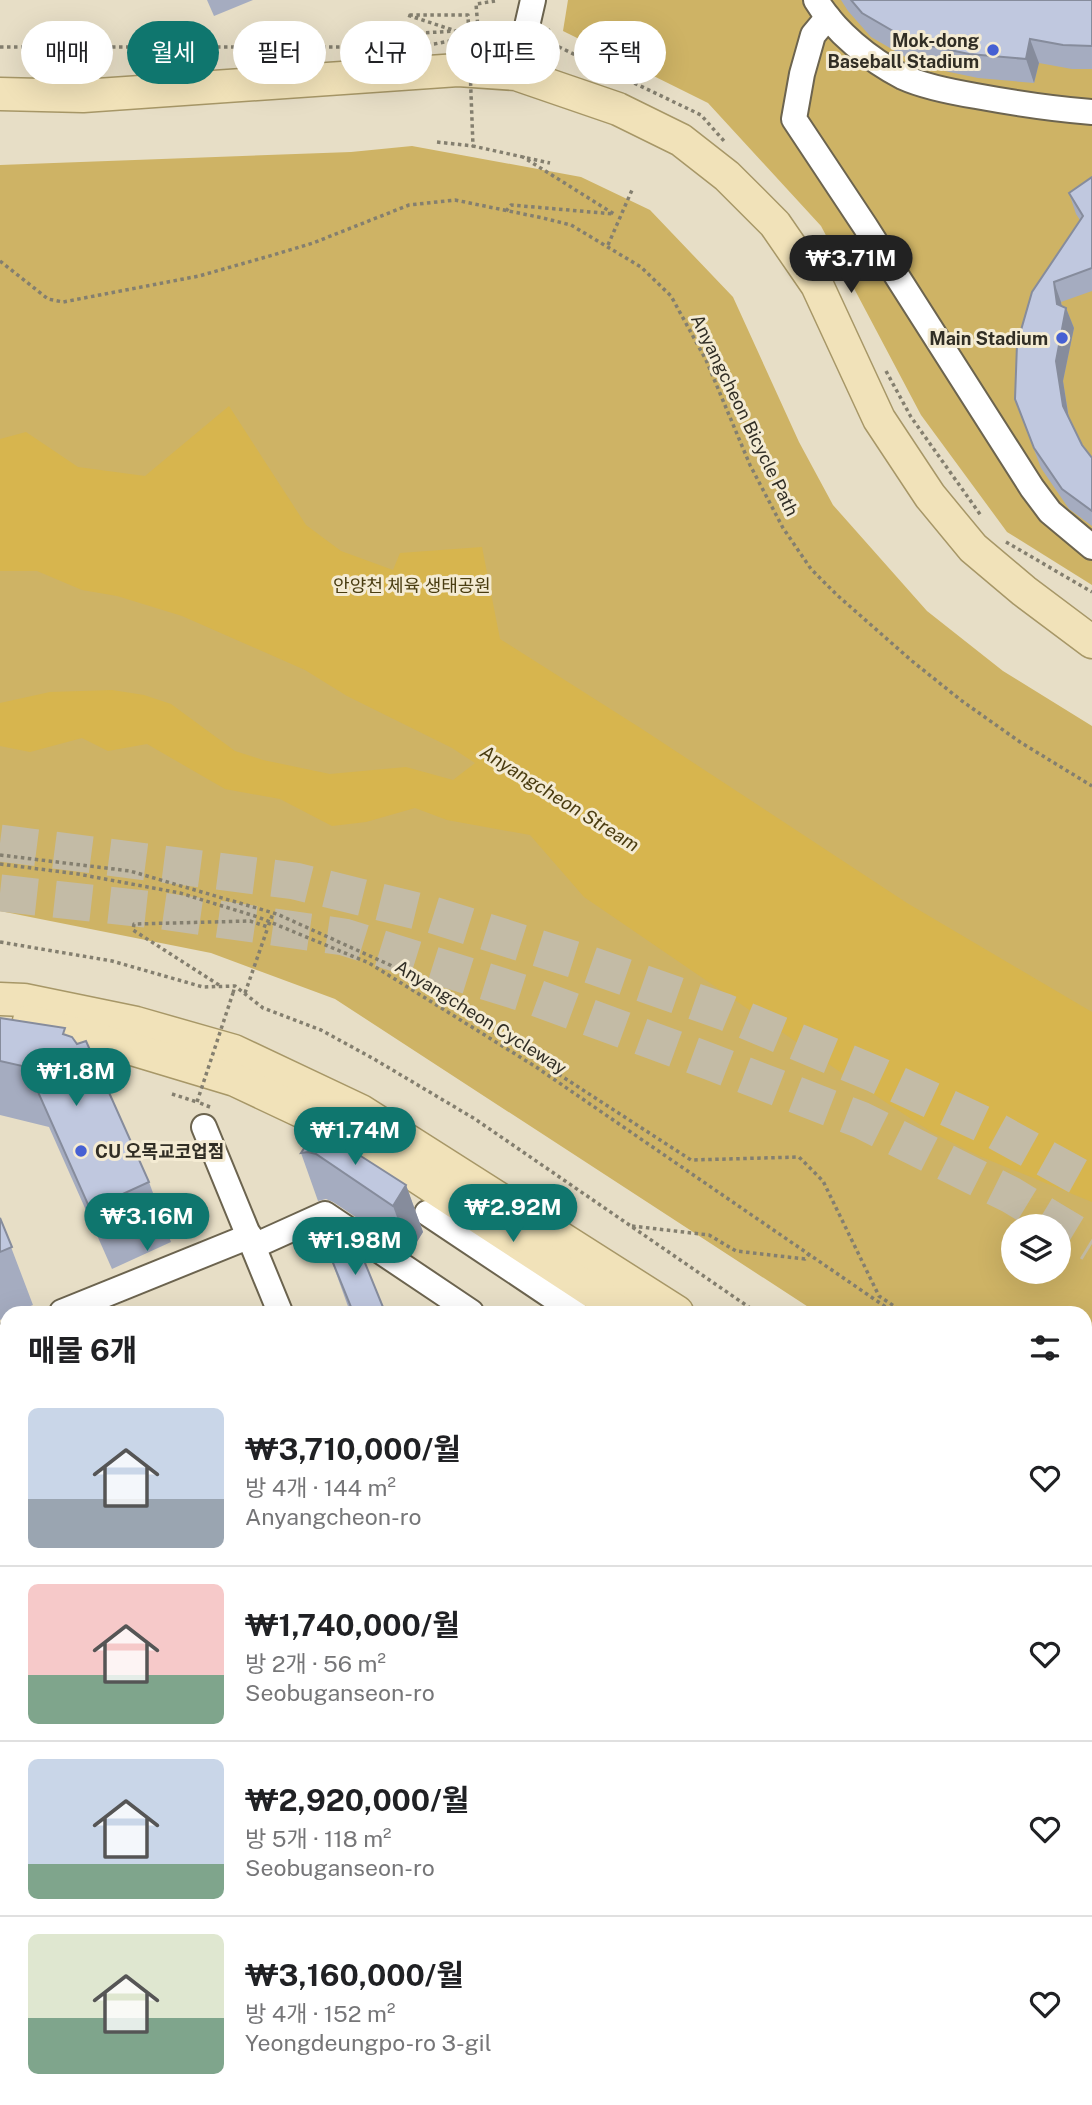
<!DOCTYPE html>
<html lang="ko">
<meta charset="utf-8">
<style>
body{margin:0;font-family:"Public Sans","Noto Sans KR",sans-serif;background:#f2f2f2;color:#202124;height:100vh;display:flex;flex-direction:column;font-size:26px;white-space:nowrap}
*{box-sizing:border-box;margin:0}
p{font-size:23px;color:#757577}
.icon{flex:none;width:38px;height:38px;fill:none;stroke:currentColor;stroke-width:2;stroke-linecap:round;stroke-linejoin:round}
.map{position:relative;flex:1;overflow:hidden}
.details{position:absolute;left:0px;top:1306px;width:1092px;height:800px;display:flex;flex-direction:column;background:#fff;border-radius:21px 21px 0 0;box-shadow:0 7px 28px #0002}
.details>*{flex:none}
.guide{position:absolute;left:21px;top:21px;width:700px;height:63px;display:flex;gap:14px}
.controls{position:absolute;left:1001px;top:1214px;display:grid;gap:14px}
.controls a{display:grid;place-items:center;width:70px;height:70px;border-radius:50%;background:#fff;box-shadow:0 7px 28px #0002;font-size:35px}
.price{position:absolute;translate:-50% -60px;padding:0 16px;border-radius:24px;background:#0f766e;color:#fff;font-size:23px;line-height:46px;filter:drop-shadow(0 2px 4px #0008)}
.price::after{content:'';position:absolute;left:50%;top:42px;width:21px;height:16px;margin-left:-10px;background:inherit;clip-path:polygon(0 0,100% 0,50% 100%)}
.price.on{background:#222;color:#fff}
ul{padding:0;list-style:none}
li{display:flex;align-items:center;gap:21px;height:175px;padding:0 28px}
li+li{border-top:2px solid #e0e0e0}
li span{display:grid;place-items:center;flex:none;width:196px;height:140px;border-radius:10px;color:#555}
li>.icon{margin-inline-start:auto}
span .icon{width:84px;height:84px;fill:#fffc;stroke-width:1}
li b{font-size:30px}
h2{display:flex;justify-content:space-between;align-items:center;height:84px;padding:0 28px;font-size:30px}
.tag{padding:0 24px;border-radius:32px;background:#fff;box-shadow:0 7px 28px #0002;font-size:24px;line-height:63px}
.tag.on{background:#0f766e;color:#fff}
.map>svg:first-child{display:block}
.green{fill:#ceb365;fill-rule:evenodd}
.water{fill:#d7b54e}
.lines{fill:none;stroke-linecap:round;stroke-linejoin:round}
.highway-tunnel{stroke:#c3bba6;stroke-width:37;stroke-dasharray:37 18;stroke-linecap:butt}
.minor-casing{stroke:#6c644f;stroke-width:28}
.major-casing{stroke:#a79767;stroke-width:35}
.path{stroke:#847f6f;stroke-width:3.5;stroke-dasharray:3.5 3.5;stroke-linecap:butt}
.minor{stroke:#fff;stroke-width:24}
.major{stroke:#f1e2b9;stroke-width:32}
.path-bridge{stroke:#847f6f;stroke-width:3.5;stroke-dasharray:3.5 3.5;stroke-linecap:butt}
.wall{fill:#a5acc0}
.shaded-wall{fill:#868c9c}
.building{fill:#c0c8df;stroke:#868c9c;stroke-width:2}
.poi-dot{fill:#4660d3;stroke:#f4ebd3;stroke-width:2.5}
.labels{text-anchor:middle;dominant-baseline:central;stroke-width:6;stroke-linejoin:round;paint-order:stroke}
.poi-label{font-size:18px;font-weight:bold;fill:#312e25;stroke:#f4ebd3;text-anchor:end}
.street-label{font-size:18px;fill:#312e25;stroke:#f4ebd3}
.park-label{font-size:18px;fill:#4a3d11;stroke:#f4ebd3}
.water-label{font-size:19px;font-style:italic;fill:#4a3c10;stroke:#f4ebd3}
</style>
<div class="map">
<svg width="1092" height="2105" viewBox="0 0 1092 2105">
<rect width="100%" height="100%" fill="#e7dec6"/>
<g class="green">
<polygon points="568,0 1092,0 1092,585 1007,532 921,415 821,226 708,103 563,31"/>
<path d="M412,146L581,177L650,210L733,297L799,442L833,505L927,611L1003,671L1092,726V1492L1085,1488V1312H816L335,999L211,953L0,911V165L351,152ZM1013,1227H1059V1272H1013Z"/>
</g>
<polygon class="water" points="229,406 306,525 341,551 393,570 400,553 482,547 500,639 642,729 907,903 1092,1012 1092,1202 979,1156 931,1132 849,1078 584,897 530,835 447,820 415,808 366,822 332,826 280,799 225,789 147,744 108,751 82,738 30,752 0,746 0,703 50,692 112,690 144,695 171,704 235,751 263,760 330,774 406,767 453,780 475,763 452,748 347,696 305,670 182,616 117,596 82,590 37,571 0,571 0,439 26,432 78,467 145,476"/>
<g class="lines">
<g class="highway-tunnel">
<polyline points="0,843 295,881 433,915 579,961 725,1012 875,1074 987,1126 1092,1184"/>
<polyline points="0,893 162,911 344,937 523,993 711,1062 861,1120 1011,1195 1092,1244"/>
</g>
<g class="minor-casing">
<g id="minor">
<path d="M816,0C835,32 870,60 903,77C925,87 952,92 976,96C1014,103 1053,109 1092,112"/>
<polyline points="828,17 813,35 802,74 794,119 865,226 1032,488 1050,512 1092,547"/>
<polyline points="516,74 533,0"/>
<polyline points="204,1127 280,1312"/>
<polyline points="427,1213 575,1312"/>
<polyline points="254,1246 325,1214 471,1312"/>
<polyline points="62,1312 250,1236"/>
<polyline points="0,1338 7,1335"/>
<polyline points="0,1416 7,1413"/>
<polyline points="0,1455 7,1452"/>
<polyline points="0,1521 7,1519"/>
<polyline points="0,1584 7,1581"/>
<polyline points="0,1662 7,1659"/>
<polyline points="0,1679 7,1697"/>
<polyline points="1085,1743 1092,1726"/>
<polyline points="1085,1947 1092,1965"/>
<polyline points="0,1992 7,1989"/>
<polyline points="0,2034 7,2052"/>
<polyline points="26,2098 29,2105"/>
<polyline points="171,2098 174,2105"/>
<polyline points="878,2098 881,2105"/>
</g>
</g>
<g class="major-casing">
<g id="major">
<polyline points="0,94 83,96 458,70 516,74 618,109 681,140 727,176 775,224 817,285 879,419 930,496 973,548 1024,591 1092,642"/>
<polyline points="0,999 24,1000 136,1023 234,1051 361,1111 677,1312"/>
<polyline points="29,1021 132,1049 235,1080 358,1138 624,1312"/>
<polyline points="1085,1578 1092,1582"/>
<polyline points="1085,1610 1092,1613"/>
</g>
</g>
<g class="path">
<polyline points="469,28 478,28 476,4 495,1"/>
<polyline points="548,29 557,46 701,115 724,141"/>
<polyline points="0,47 359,47 434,44 481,35 499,23"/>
<polyline points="437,142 473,146"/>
<polyline points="506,211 511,205 614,214 523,157"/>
<polyline points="608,245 632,190"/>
<polyline points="0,261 48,299 63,302 199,276 273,255 313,243 409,205 455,200 543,218 571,225 641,267 671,296 706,360 750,465 783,528 811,569 837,595 912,661 962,701 1020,742 1092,786"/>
<polyline points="886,371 911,417 982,517"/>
<polyline points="1006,542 1092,592"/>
<polyline points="0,855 130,871 277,914 390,965 691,1160 799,1157 823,1181 879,1296 903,1312"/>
<polyline points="0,864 78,874 180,893 258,917 369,963 536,1067 893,1312"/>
<polyline points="0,942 112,961 203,987 235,986 263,1008 321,1030 374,1059 475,1119 756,1312"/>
<polyline points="219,985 133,930 134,924 250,921 268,927 273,913"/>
<polyline points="233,993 235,986"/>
<polyline points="245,993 268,927"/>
<polyline points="172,1094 197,1102"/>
<polyline points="632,1226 709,1235 736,1251 805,1259 809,1254"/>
<polyline points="1085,1432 1092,1437"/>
<polyline points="1085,1442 1092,1446"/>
</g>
<use href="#minor" class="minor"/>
<use href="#major" class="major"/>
<g class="path-bridge">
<polyline points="405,34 456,31 407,15 468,15 473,146 550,163"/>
<polyline points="210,1107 197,1102 233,993"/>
</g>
</g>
<g class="wall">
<polygon points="207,0 253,0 214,16"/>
<polygon points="841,0 1092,0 1092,69 1072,69 1039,63 1034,83 978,78 921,66 871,37 848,11"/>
<polygon points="1092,177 1092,291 1061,302 1062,306 1066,308 1074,328 1063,381 1069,418 1082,445 1092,458 1092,526 1069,509 1041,468 1015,399 1017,344 1080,220 1076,214 1069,193"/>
<polygon points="0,1018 68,1036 149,1182 171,1242 112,1269 49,1127 0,1115"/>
<polygon points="317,1128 406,1185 423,1232 410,1253 333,1202 326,1199 318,1201 301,1153"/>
<polygon points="0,1218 33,1305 16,1312 7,1312 7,1317 0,1320"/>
<polygon points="327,1248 385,1312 350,1312"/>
<polygon points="1092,2028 1092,2105 952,2105 949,2098 1085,2098 1085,2031"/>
</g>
<g class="shaded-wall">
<polygon points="1030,39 1039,63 1034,83 1026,59"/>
<polygon points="1054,282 1061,302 1064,321 1066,308 1074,328 1063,381 1070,426 1063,406 1056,361 1057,304"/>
<polygon points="406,1185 423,1232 410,1253 393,1206"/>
</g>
<g class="building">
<polygon points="851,0 1092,0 1092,46 1063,45 1030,39 1026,59 969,54 912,42 862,13"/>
<polygon points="1092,177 1092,268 1054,282 1057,304 1066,308 1056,361 1063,406 1082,445 1092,458 1092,511 1062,489 1034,448 1015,399 1017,344 1032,292 1083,216 1069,193"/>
<polygon points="0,1018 65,1028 63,1034 72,1037 77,1044 86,1041 149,1182 90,1209 27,1067 0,1061"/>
<polygon points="317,1128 406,1185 393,1206 316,1154 308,1152 301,1153"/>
<polygon points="0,1218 12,1247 0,1252"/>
<polygon points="354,1236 385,1312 353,1312 327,1248"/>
<polygon points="1092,1819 1092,1855 1085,1838 1085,1822"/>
<polygon points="1092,2028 1092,2069 1085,2072 1085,2031"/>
<polygon points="184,2098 862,2098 865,2105 187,2105"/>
<polygon points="950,2098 1046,2098 1049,2105 953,2105"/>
<polygon points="1092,2099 1092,2105 1078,2105"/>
</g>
<g class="poi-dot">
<circle cx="993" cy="50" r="7"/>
<circle cx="1062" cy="338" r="7"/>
<circle cx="81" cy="1151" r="7"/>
</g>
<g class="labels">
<g class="poi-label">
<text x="979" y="40">Mok-dong<tspan x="979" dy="21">Baseball Stadium</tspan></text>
<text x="1048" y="338">Main Stadium</text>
<text x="95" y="1151" text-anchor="start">CU 오목교코업점</text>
</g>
<g class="street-label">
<text transform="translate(745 415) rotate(64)">Anyangcheon Bicycle Path</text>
<text transform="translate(481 1017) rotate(32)">Anyangcheon Cycleway</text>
</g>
<g class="park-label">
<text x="412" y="585">안양천 체육 생태공원</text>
</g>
<g class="water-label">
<text transform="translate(560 798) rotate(32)">Anyangcheon Stream</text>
</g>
</g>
</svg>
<div class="controls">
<a><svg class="icon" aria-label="layers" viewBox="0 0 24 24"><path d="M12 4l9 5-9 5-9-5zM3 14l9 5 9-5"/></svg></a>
</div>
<b class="price on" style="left:851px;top:295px">₩3.71M</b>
<b class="price" style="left:76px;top:1108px">₩1.8M</b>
<b class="price" style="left:355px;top:1167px">₩1.74M</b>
<b class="price" style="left:513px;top:1244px">₩2.92M</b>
<b class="price" style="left:147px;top:1253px">₩3.16M</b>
<b class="price" style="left:355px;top:1277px">₩1.98M</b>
<div class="guide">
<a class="tag">매매</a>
<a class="tag on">월세</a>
<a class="tag">필터</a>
<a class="tag">신규</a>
<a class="tag">아파트</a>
<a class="tag">주택</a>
</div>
<section class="details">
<h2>매물 6개<svg class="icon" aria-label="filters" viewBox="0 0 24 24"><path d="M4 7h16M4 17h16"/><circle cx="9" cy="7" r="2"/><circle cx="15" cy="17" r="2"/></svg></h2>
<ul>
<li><span style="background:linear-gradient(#c9d6e8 65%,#9aa5b1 0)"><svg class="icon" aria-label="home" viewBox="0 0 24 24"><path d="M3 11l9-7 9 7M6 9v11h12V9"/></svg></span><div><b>₩3,710,000/월</b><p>방 4개 · 144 m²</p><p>Anyangcheon-ro</p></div><svg class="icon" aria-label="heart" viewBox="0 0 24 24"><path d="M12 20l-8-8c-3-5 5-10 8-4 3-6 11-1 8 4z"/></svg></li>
<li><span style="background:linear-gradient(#f6c9c9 65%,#7fa58c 0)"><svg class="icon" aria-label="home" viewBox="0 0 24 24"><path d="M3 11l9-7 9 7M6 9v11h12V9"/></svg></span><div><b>₩1,740,000/월</b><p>방 2개 · 56 m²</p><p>Seobuganseon-ro</p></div><svg class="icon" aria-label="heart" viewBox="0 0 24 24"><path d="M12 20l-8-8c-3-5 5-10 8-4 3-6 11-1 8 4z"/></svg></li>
<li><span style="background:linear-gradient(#c9d6e8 75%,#7fa58c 0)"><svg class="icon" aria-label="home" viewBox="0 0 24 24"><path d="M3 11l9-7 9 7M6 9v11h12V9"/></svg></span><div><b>₩2,920,000/월</b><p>방 5개 · 118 m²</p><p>Seobuganseon-ro</p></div><svg class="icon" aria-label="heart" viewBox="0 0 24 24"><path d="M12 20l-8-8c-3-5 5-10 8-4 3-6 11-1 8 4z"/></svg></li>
<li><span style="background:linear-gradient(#dfe7d0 60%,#7fa58c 0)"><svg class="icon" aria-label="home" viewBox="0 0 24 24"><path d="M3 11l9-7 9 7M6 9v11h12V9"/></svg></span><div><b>₩3,160,000/월</b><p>방 4개 · 152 m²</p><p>Yeongdeungpo-ro 3-gil</p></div><svg class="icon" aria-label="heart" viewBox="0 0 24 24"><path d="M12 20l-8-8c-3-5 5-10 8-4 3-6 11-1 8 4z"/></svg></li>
</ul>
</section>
</div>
